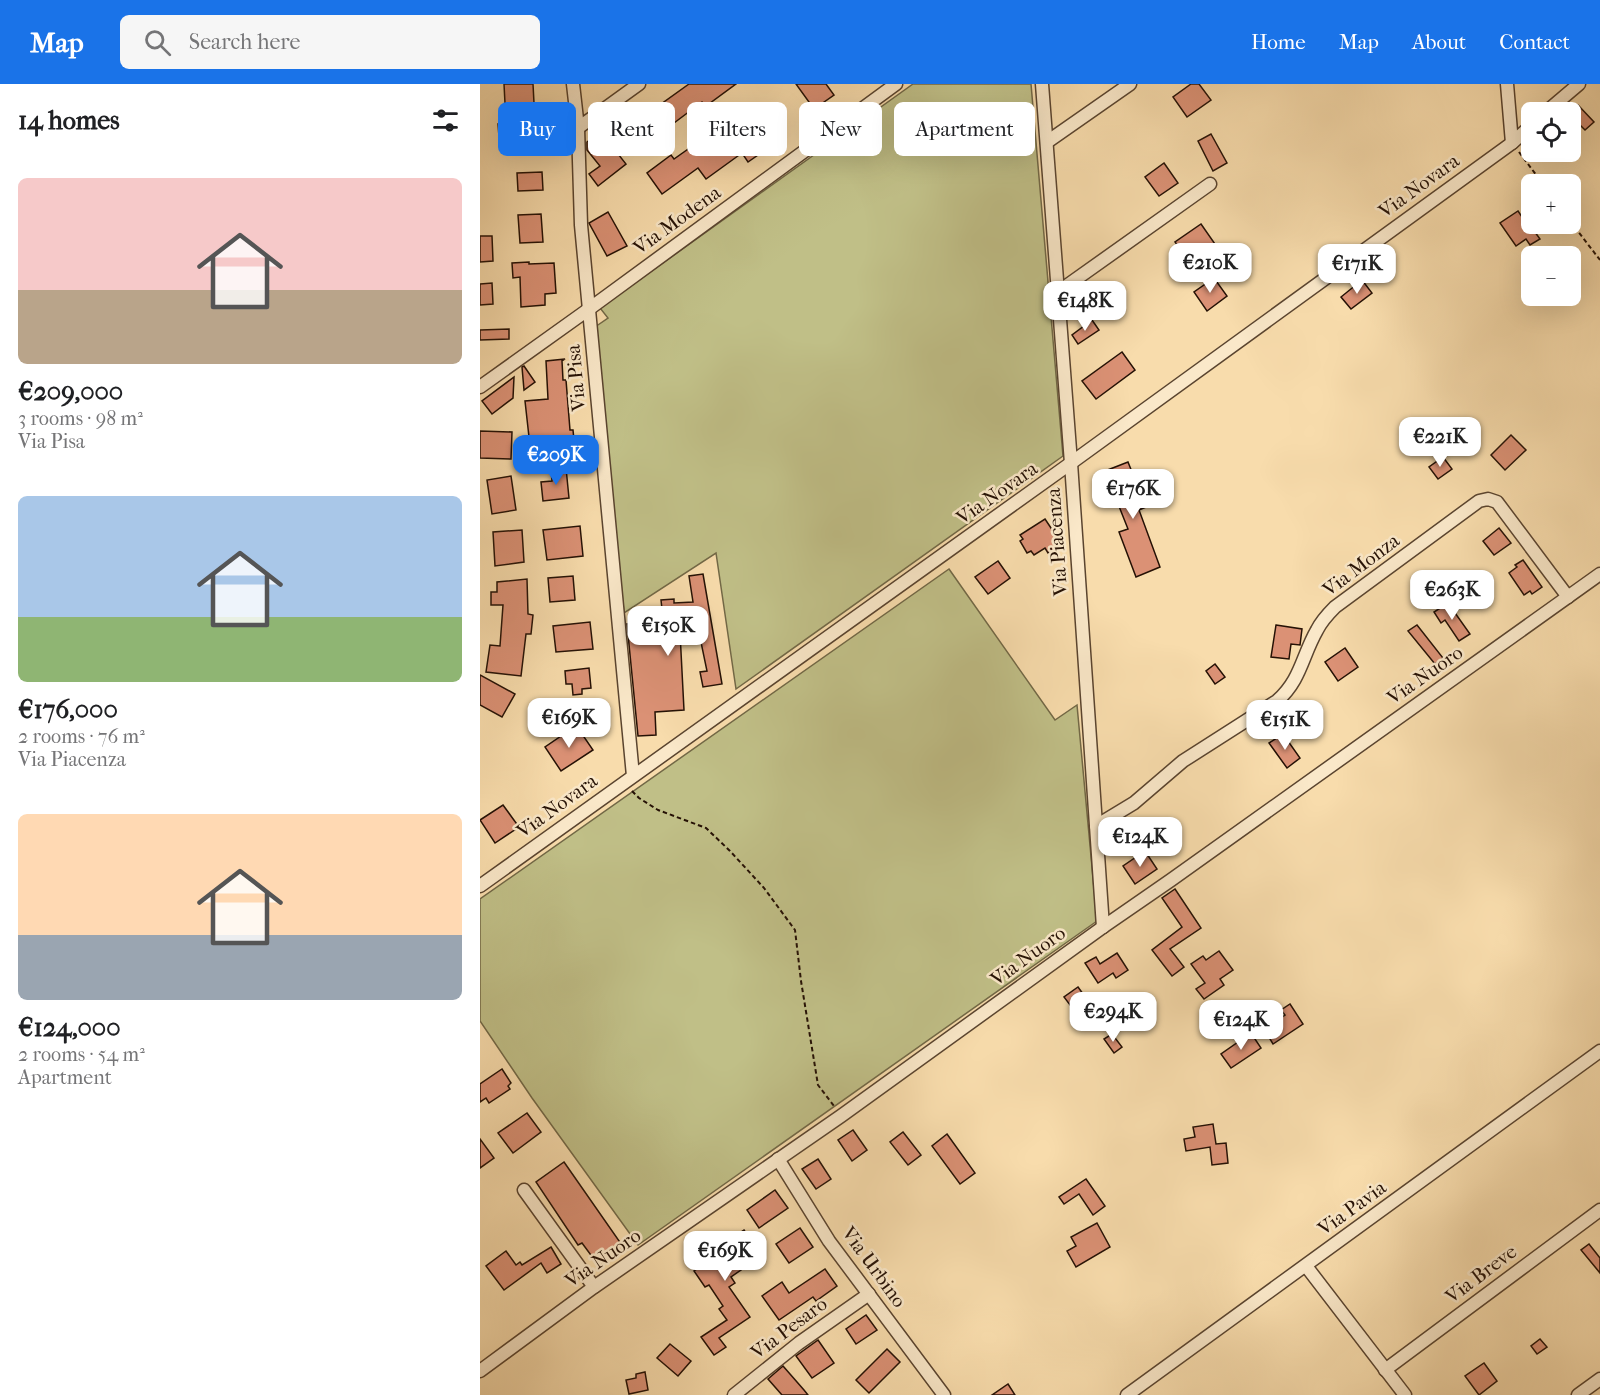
<!DOCTYPE html>
<meta charset="utf-8">
<style>
body{margin:0;font-family:"IM FELL French Canon",serif;background:#f6f6f6;color:#202124;height:100vh;display:flex;flex-direction:column;font-size:22px;white-space:nowrap}
*{box-sizing:border-box;margin:0}
p{font-size:20px;color:#757577}
.icon{flex:none;width:33px;height:33px;fill:none;stroke:currentColor;stroke-width:2;stroke-linecap:round;stroke-linejoin:round}
.map{position:relative;flex:1;overflow:hidden}
.sheet{display:flex;flex-direction:column;background:#fff;width:480px}
.sheet>*{flex:none}
.guide{position:absolute;left:18px;top:18px;width:570px;height:54px;display:flex;gap:12px}
.buttons{position:absolute;left:1041px;top:18px;display:grid;gap:12px}
.buttons a{display:grid;place-items:center;width:60px;height:60px;border-radius:9px;background:#fff;box-shadow:0 6px 24px #0002;font-size:30px}
.price{position:absolute;translate:-50% -51px;padding:0 14px;border-radius:12px;background:#fff;color:#222;font-size:20px;line-height:39px;filter:drop-shadow(0 2px 3px #0008)}
.price::after{content:'';position:absolute;left:50%;top:36px;width:18px;height:14px;margin-left:-9px;background:inherit;clip-path:polygon(0 0,100% 0,50% 100%)}
.price.active{background:#1a73e8;color:#fff}
ul{padding:0;list-style:none}
li{display:grid;align-content:center;gap:12px;height:318px;padding:0 18px}
li span{display:grid;place-items:center;height:186px;border-radius:9px;color:#555}
li>.icon{margin-inline-start:auto}
span .icon{width:108px;height:108px;fill:#fffc;stroke-width:1}
li b{font-size:26px}
h2{display:flex;justify-content:space-between;align-items:center;height:72px;padding:0 18px;font-size:26px}
.pill{padding:0 21px;border-radius:9px;background:#fff;box-shadow:0 6px 24px #0002;font-size:21px;line-height:54px}
.pill.active{background:#1a73e8;color:#fff}
header{display:flex;align-items:center;gap:36px;box-sizing:border-box;height:84px;padding:0 30px;background:#1a73e8;color:#fff}
header strong{font-size:28px}
nav{display:flex;gap:33px;margin-inline-start:auto;font-size:21px}
.search{width:420px;height:54px;background:#f6f6f6;display:flex;align-items:center;gap:15px;box-sizing:border-box;padding:0 21px;border-radius:9px;color:#757577;font-size:22px}
main{display:flex;flex:1;min-height:0}
.map>svg:first-child{display:block}
.green{fill:#c0bf87;stroke:#726846;stroke-width:1.5}
.building{fill:#db9175;stroke:#251105;stroke-width:1.5}
.lines{fill:none;stroke-linecap:round;stroke-linejoin:round}
.minor-casing{stroke:#5a442f;stroke-width:15}
.path{stroke:#251105;stroke-width:2;stroke-dasharray:4.5 3;stroke-linecap:butt}
.minor{stroke:#fae8c9;stroke-width:12}
.labels{text-anchor:middle;dominant-baseline:central;stroke-width:5;stroke-linejoin:round;paint-order:stroke}
.street-label{font-size:20px;fill:#251105;stroke:#fae8c9}
</style>
<header>
<strong>Map</strong>
<div class="search"><svg class="icon" aria-label="search" viewBox="0 0 24 24"><circle cx="10" cy="10" r="6"/><path d="M15 15l6 6"/></svg>Search here</div>
<nav><a>Home</a><a>Map</a><a>About</a><a>Contact</a></nav>
</header>
<main>
<section class="sheet">
<h2>14 homes<svg class="icon" aria-label="filters" viewBox="0 0 24 24"><path d="M4 7h16M4 17h16"/><circle cx="9" cy="7" r="2"/><circle cx="15" cy="17" r="2"/></svg></h2>
<ul>
<li><span style="background:linear-gradient(#f6c9c9 60%,#b9a48a 0)"><svg class="icon" aria-label="home" viewBox="0 0 24 24"><path d="M3 11l9-7 9 7M6 9v11h12V9"/></svg></span><div><b>€209,000</b><p>3 rooms · 98 m²</p><p>Via Pisa</p></div></li>
<li><span style="background:linear-gradient(#a9c7e8 65%,#8fb573 0)"><svg class="icon" aria-label="home" viewBox="0 0 24 24"><path d="M3 11l9-7 9 7M6 9v11h12V9"/></svg></span><div><b>€176,000</b><p>2 rooms · 76 m²</p><p>Via Piacenza</p></div></li>
<li><span style="background:linear-gradient(#ffd9b3 65%,#9aa5b1 0)"><svg class="icon" aria-label="home" viewBox="0 0 24 24"><path d="M3 11l9-7 9 7M6 9v11h12V9"/></svg></span><div><b>€124,000</b><p>2 rooms · 54 m²</p><p>Apartment</p></div></li>
</ul>
</section>
<div class="map">
<svg width="1120" height="1311" viewBox="0 0 1120 1311">
<rect width="100%" height="100%" fill="#f8dcac"/>
<filter id="stains"><feTurbulence type="fractalNoise" baseFrequency=".00333" numOctaves="4"/><feColorMatrix values="0 0 0 0 .2 0 0 0 0 .09 0 0 0 0 .02 0 0 0 .5 -.17"/></filter>
<radialGradient id="worn" r=".72"><stop offset=".6" stop-color="#630" stop-opacity="0"/><stop offset="1" stop-color="#630" stop-opacity=".3"/></radialGradient>
<g class="green">
<polygon points="433,0 551,0 583,372 256,605 236,469 144,529 115,243 128,234 120,224"/>
<polygon points="469,485 575,636 597,621 617,837 158,1161 52,1014 0,937 0,815"/>
</g>
<g class="building">
<polygon points="24,0 53,0 55,38 61,37 62,64 20,66 18,40 26,39"/>
<polygon points="209,0 256,0 226,22 222,18 190,42 177,23"/>
<polygon points="316,0 346,0 354,11 334,25"/>
<polygon points="711,0 719,0 731,16 707,33 693,13"/>
<polygon points="1098,21 1114,38 1105,46 1090,31 1090,29"/>
<polygon points="155,34 174,59 160,69 142,43"/>
<polygon points="275,45 288,64 268,78 262,69 226,95 218,84 182,110 167,89 191,71 194,75 228,51 242,69"/>
<polygon points="120,47 146,80 118,102 109,90 120,82 107,66 107,58"/>
<polygon points="731,50 747,79 733,87 718,57"/>
<polygon points="684,79 698,99 679,112 665,93"/>
<polygon points="62,88 63,106 38,107 37,89"/>
<polygon points="1038,127 1042,133 1047,129 1052,135 1052,140 1055,141 1052,144 1060,155 1050,161 1046,155 1036,162 1020,139"/>
<polygon points="128,128 147,162 127,172 109,139"/>
<polygon points="61,130 63,158 40,159 38,131"/>
<polygon points="721,140 735,160 709,178 695,158"/>
<polygon points="0,152 12,152 13,177 0,178"/>
<polygon points="49,178 49,180 74,179 76,209 65,210 65,221 41,223 40,193 33,194 32,179"/>
<polygon points="734,194 747,212 727,227 714,208"/>
<polygon points="882,196 892,209 871,225 861,213"/>
<polygon points="12,199 13,220 0,221 0,200"/>
<polygon points="607,205 622,228 604,239 590,216"/>
<polygon points="612,236 619,246 598,260 592,251"/>
<polygon points="29,245 29,255 0,256 0,246"/>
<polygon points="642,268 655,286 616,315 602,297"/>
<polygon points="85,275 82,277 83,296 86,296 90,346 93,346 96,377 70,376 69,369 51,371 45,317 68,315 66,277"/>
<polygon points="44,282 55,298 44,306 42,283"/>
<polygon points="34,293 33,314 12,330 2,317"/>
<polygon points="0,347 32,348 31,375 0,374"/>
<polygon points="1031,351 1046,366 1025,386 1011,371"/>
<polygon points="963,373 972,385 958,395 949,383"/>
<polygon points="648,378 666,423 659,426 680,483 656,493 639,448 648,445 625,387"/>
<polygon points="86,384 89,414 63,417 61,398 72,397 71,386"/>
<polygon points="31,392 36,426 12,430 7,396"/>
<polygon points="565,435 577,453 575,454 579,462 568,469 565,464 554,471 551,467 547,469 540,457 543,455 540,451"/>
<polygon points="100,442 103,472 67,476 63,446"/>
<polygon points="1019,444 1031,459 1014,471 1003,457"/>
<polygon points="42,446 44,478 15,482 13,448"/>
<polygon points="1043,476 1062,503 1052,510 1050,507 1044,511 1029,489 1037,483 1035,481"/>
<polygon points="518,477 530,494 508,510 495,493"/>
<polygon points="223,490 242,600 223,603 220,588 227,587 216,534 210,534 209,528 199,529 204,626 175,628 176,651 158,652 147,540 175,538 175,526 182,525 181,516 194,515 194,519 213,518 209,492"/>
<polygon points="93,492 95,516 70,518 68,494"/>
<polygon points="47,495 48,530 53,531 51,550 46,550 41,592 6,588 10,561 20,562 23,521 11,521 11,508 17,508 17,498"/>
<polygon points="968,519 990,550 979,557 965,536 961,539 954,528"/>
<polygon points="110,538 113,565 76,568 73,542"/>
<polygon points="796,541 822,545 820,561 811,560 809,575 791,573"/>
<polygon points="937,541 963,574 955,580 928,547"/>
<polygon points="865,564 878,583 858,597 845,578"/>
<polygon points="735,580 745,593 735,600 726,587"/>
<polygon points="109,584 111,604 102,605 102,610 93,611 92,600 86,600 85,587"/>
<polygon points="0,591 35,610 22,633 0,621"/>
<polygon points="90,646 94,652 100,647 113,666 81,687 65,663"/>
<polygon points="803,650 820,674 807,684 789,659"/>
<polygon points="23,721 39,743 15,759 0,736"/>
<polygon points="665,767 677,785 655,800 643,782"/>
<polygon points="695,805 721,844 690,865 704,883 692,892 672,866 702,843 682,814"/>
<polygon points="739,867 753,886 740,895 744,901 724,915 716,905 725,899 711,880 723,872 726,876"/>
<polygon points="637,869 648,886 636,894 633,889 618,899 605,879 616,873 620,880"/>
<polygon points="598,903 619,932 606,942 584,913"/>
<polygon points="810,920 823,940 793,960 787,950 794,945 791,941 805,931 801,926"/>
<polygon points="771,949 781,964 751,984 741,970"/>
<polygon points="632,950 642,963 634,969 624,955"/>
<polygon points="22,985 31,999 28,1002 30,1005 9,1019 6,1014 0,1018 0,1000"/>
<polygon points="47,1029 61,1048 33,1069 18,1049"/>
<polygon points="733,1040 736,1060 746,1059 748,1079 732,1081 730,1063 706,1067 704,1055 715,1053 713,1043"/>
<polygon points="373,1046 387,1066 372,1077 358,1056"/>
<polygon points="423,1048 441,1071 428,1081 410,1058"/>
<polygon points="467,1050 495,1089 480,1100 452,1062"/>
<polygon points="0,1055 14,1074 0,1084"/>
<polygon points="338,1075 351,1095 336,1105 322,1085"/>
<polygon points="84,1078 144,1164 119,1182 102,1159 98,1161 56,1098"/>
<polygon points="606,1095 625,1122 613,1131 599,1110 584,1120 579,1113"/>
<polygon points="295,1106 308,1124 279,1144 267,1126"/>
<polygon points="617,1139 630,1163 596,1183 587,1167 596,1162 591,1153"/>
<polygon points="320,1144 333,1163 309,1179 296,1160"/>
<polygon points="264,1146 281,1172 251,1193 255,1199 249,1203 270,1233 239,1254 246,1263 234,1271 221,1253 247,1236 239,1225 243,1222 229,1201 225,1203 214,1187 220,1183 209,1167 223,1158 234,1174 249,1163 246,1158"/>
<polygon points="1109,1160 1120,1174 1120,1189 1101,1166"/>
<polygon points="71,1163 81,1180 67,1189 61,1179 24,1206 6,1182 26,1167 36,1181 40,1178 42,1181"/>
<polygon points="345,1185 357,1202 336,1217 333,1213 299,1236 282,1212 302,1198 309,1209"/>
<polygon points="386,1231 397,1246 376,1260 366,1245"/>
<polygon points="1060,1255 1067,1263 1057,1270 1051,1262"/>
<polygon points="338,1256 354,1279 332,1294 316,1272"/>
<polygon points="190,1260 211,1277 198,1292 177,1274"/>
<polygon points="407,1265 420,1278 389,1309 376,1296"/>
<polygon points="1004,1279 1017,1297 999,1311 985,1292"/>
<polygon points="303,1282 324,1306 328,1311 302,1311 288,1295"/>
<polygon points="165,1288 168,1306 149,1310 146,1296 156,1294 156,1290"/>
<polygon points="528,1300 535,1311 512,1311"/>
</g>
<g class="lines">
<g class="minor-casing">
<g id="minor">
<polyline points="93,0 98,44 101,141 153,692"/>
<polyline points="562,0 591,379 623,843"/>
<polyline points="1027,0 1032,59"/>
<polyline points="1066,28 1099,0"/>
<polyline points="98,44 159,0"/>
<polyline points="567,58 650,0"/>
<polyline points="578,208 730,100"/>
<polyline points="0,303 109,225 416,0"/>
<path d="M616,742L654,719L703,677L797,617C821,596 822,572 837,546C841,538 848,530 855,523L999,417L1008,415L1017,418L1088,513"/>
<polyline points="0,802 591,379 1032,59 1052,41"/>
<polyline points="298,1075 349,1157 464,1311"/>
<polyline points="44,1106 114,1203"/>
<polyline points="826,1182 925,1311"/>
<polyline points="905,1286 1120,1126"/>
<polyline points="0,1287 114,1203 361,1032 623,843 691,796 1120,490"/>
<polyline points="254,1311 319,1259 389,1210"/>
<polyline points="647,1311 1120,967"/>
<polyline points="1098,1311 1120,1295"/>
</g>
</g>
<g class="path">
<polyline points="1039,68 1063,100"/>
<polyline points="1090,137 1120,176"/>
<polyline points="152,707 159,714 178,726 226,744 250,767 284,804 315,846 321,897 338,1001 354,1022"/>
</g>
<use href="#minor" class="minor"/>
</g>
<g class="labels">
<g class="street-label">
<text transform="translate(939 102) rotate(-36)">Via Novara</text>
<text transform="translate(197 136) rotate(-36)">Via Modena</text>
<text transform="translate(96 294) rotate(-95)">Via Pisa</text>
<text transform="translate(517 409) rotate(-35)">Via Novara</text>
<text transform="translate(577 458) rotate(-94)">Via Piacenza</text>
<text transform="translate(881 481) rotate(-37)">Via Monza</text>
<text transform="translate(945 591) rotate(-35)">Via Nuoro</text>
<text transform="translate(77 722) rotate(-36)">Via Novara</text>
<text transform="translate(548 872) rotate(-36)">Via Nuoro</text>
<text transform="translate(872 1124) rotate(-36)">Via Pavia</text>
<text transform="translate(123 1174) rotate(-35)">Via Nuoro</text>
<text transform="translate(394 1183) rotate(54)">Via Urbino</text>
<text transform="translate(1001 1190) rotate(-37)">Via Breve</text>
<text transform="translate(309 1244) rotate(-37)">Via Pesaro</text>
</g>
</g>
<rect width="100%" height="100%" filter="url(#stains)"/>
<rect width="100%" height="100%" fill="url(#worn)"/>
</svg>
<div class="buttons">
<a><svg class="icon" aria-label="locate" viewBox="0 0 24 24"><circle cx="12" cy="12" r="6"/><path d="M12 2v4M12 18v4M2 12h4M18 12h4"/></svg></a>
<a>+</a>
<a>−</a>
</div>
<b class="price" style="left:730px;top:210px">€210K</b>
<b class="price" style="left:877px;top:211px">€171K</b>
<b class="price" style="left:605px;top:248px">€148K</b>
<b class="price" style="left:960px;top:384px">€221K</b>
<b class="price active" style="left:76px;top:402px">€209K</b>
<b class="price" style="left:653px;top:436px">€176K</b>
<b class="price" style="left:972px;top:537px">€263K</b>
<b class="price" style="left:188px;top:573px">€150K</b>
<b class="price" style="left:89px;top:665px">€169K</b>
<b class="price" style="left:805px;top:667px">€151K</b>
<b class="price" style="left:660px;top:784px">€124K</b>
<b class="price" style="left:633px;top:959px">€294K</b>
<b class="price" style="left:761px;top:967px">€124K</b>
<b class="price" style="left:245px;top:1198px">€169K</b>
<div class="guide">
<a class="pill active">Buy</a>
<a class="pill">Rent</a>
<a class="pill">Filters</a>
<a class="pill">New</a>
<a class="pill">Apartment</a>
</div>
</div>
</main>
